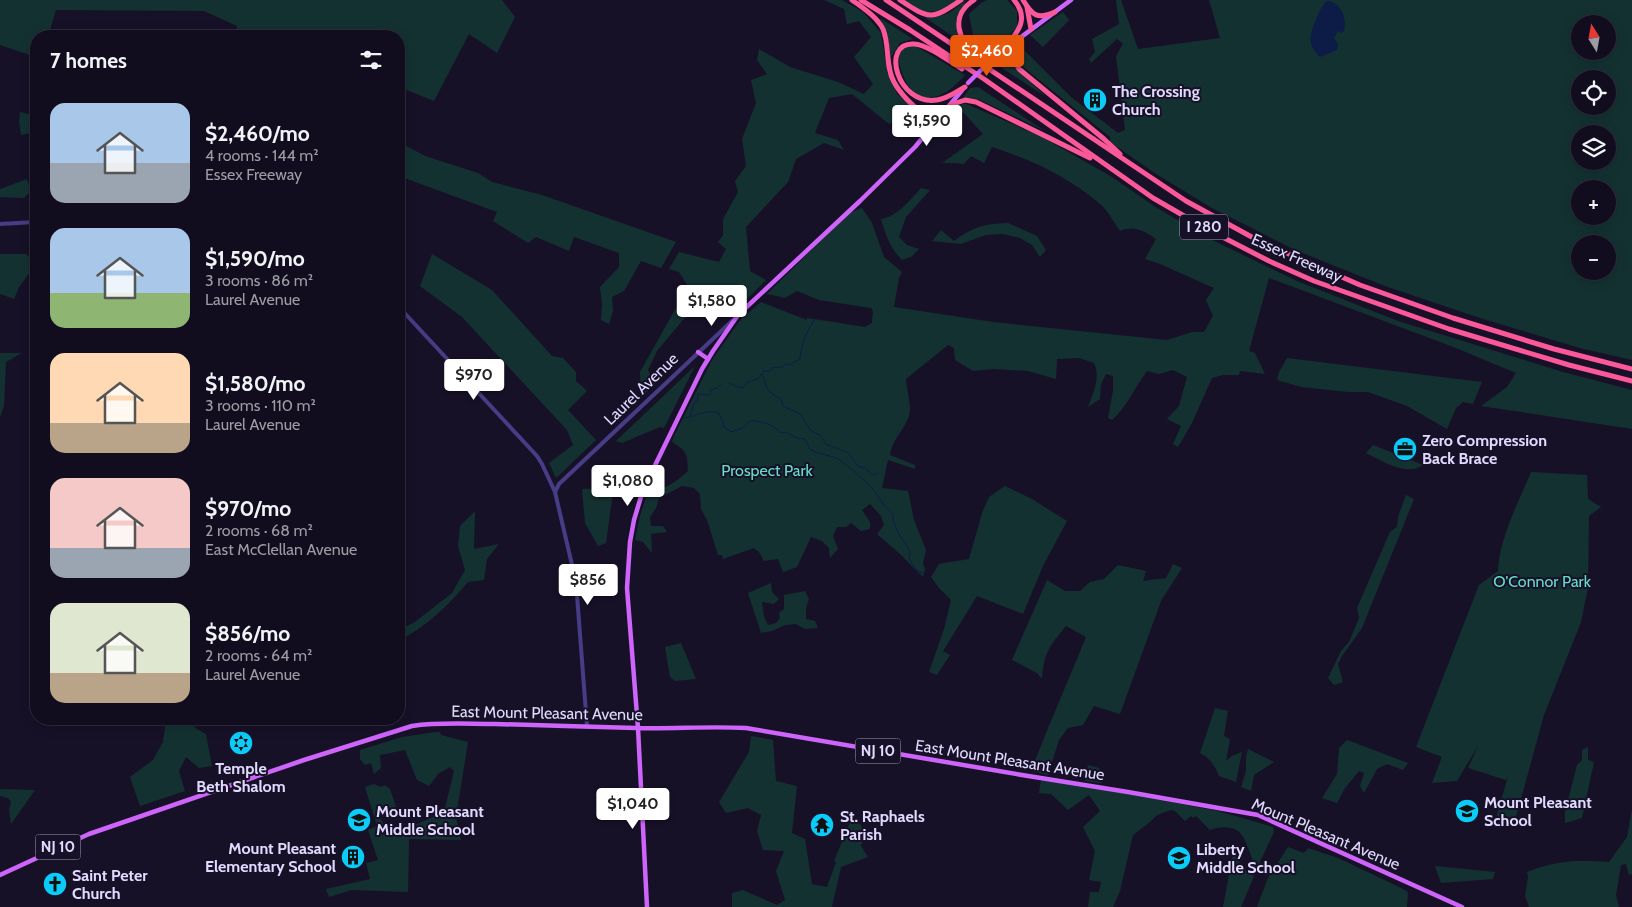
<!DOCTYPE html>
<meta charset="utf-8">
<style>
body{margin:0;font-family:Cabin,sans-serif;background:#1e1b2b;color:#f1f3f6;height:100vh;display:flex;flex-direction:column;font-size:19px;white-space:nowrap}
*{box-sizing:border-box;margin:0}
p{font-size:16px;color:#9c9ca4}
.icon{flex:none;width:28px;height:28px;fill:none;stroke:currentColor;stroke-width:2;stroke-linecap:round;stroke-linejoin:round}
.map{position:relative;flex:1;overflow:hidden}
.side{position:absolute;left:30px;top:30px;width:375px;height:695px;display:flex;flex-direction:column;background:#110d1e;border-radius:20px;box-shadow:0 2px 12px #0003,0 0 0 1px #302d3c}
.side>*{flex:none}
.needle{width:32px;rotate:349deg}
.fabs{position:absolute;left:1571px;top:15px;display:grid;gap:10px}
.fabs a{display:grid;place-items:center;width:45px;height:45px;border-radius:50%;background:#110d1e;box-shadow:0 2px 12px #0003,0 0 0 1px #302d3c;font-size:25px}
.price{position:absolute;translate:-50% -42px;padding:0 11px;border-radius:5px;background:#fff;color:#222;font-size:16px;line-height:32px;filter:drop-shadow(0 1px 2px #0008)}
.price::after{content:'';position:absolute;left:50%;top:30px;width:15px;height:11px;margin-left:-8px;background:inherit;clip-path:polygon(0 0,100% 0,50% 100%)}
.price.on{background:#ea580c;color:#fff}
ul{padding:0;list-style:none}
li{display:flex;align-items:center;gap:15px;height:125px;padding:0 20px}
li span{display:grid;place-items:center;flex:none;width:140px;height:100px;border-radius:15px;color:#555}
li>.icon{margin-inline-start:auto}
span .icon{width:60px;height:60px;fill:#fffc;stroke-width:1}
li b{font-size:21px}
h2{display:flex;justify-content:space-between;align-items:center;height:60px;padding:0 20px;font-size:21px}
.map>svg:first-child{display:block}
.green{fill:#143132;fill-rule:evenodd}
.water{fill:#0c1c46}
.lines{fill:none;stroke-linecap:round;stroke-linejoin:round}
.stream{stroke:#0c1c46;stroke-width:1}
.minor{stroke:#473d86;stroke-width:4}
.major{stroke:#cf64fb;stroke-width:4.5}
.highway{stroke:#fa5898;stroke-width:5}
.major-bridge{stroke:#cf64fb;stroke-width:4.5}
.labels{text-anchor:middle;dominant-baseline:central;stroke-width:4;stroke-linejoin:round;paint-order:stroke}
.shield{fill:#171128;stroke:#a49ebe;stroke-width:1}
.shield-label{font-size:15px;font-weight:bold;fill:#e1dafe}
.poi-label{font-size:16px;font-weight:bold;fill:#e1dafe;stroke:#171128;text-anchor:start}
.street-label{font-size:16px;fill:#e1dafe;stroke:#171128}
.park-label{font-size:16px;fill:#66ddca;stroke:#171128}
</style>
<div class="map">
<svg width="1632" height="907" viewBox="0 0 1632 907">
<rect width="100%" height="100%" fill="#171128"/>
<g class="green">
<polygon points="0,0 502,0 515,17 497,53 469,34 434,101 399,87 399,36 235,36 237,26 204,11 56,10 49,33 55,36 36,36 36,57 0,45"/>
<polygon points="824,0 842,0 863,12 881,33 887,72 897,94 927,120 922,126 906,115 889,124 852,94 829,98 815,133 838,140 844,150 824,143 796,159 788,182 746,227 750,271 766,280 747,299 718,289 682,321 657,351 648,370 655,385 641,397 640,372 677,306 693,294 679,272 669,269 679,252 719,262 726,249 718,242 723,235 723,219 738,192 735,181 746,166 742,139 756,103 751,80 767,74 757,60 759,49 790,67 838,82 864,94 873,84 854,57 871,37 859,21 847,24 844,9"/>
<polygon points="904,0 962,0 940,11 923,12"/>
<path d="M966,0L956,22L958,40L923,16C946,18 948,14 966,0Z"/>
<polygon points="987,0 1007,0 1017,11 1017,27 1002,44 983,57 974,40 969,14 981,3"/>
<path d="M1116,0H1121L1138,49L1220,38L1209,0H1632V360L1580,348L1480,318L1385,286L1295,250L1212,208L1156,174L1110,142V137L1017,62L1018,50L1021,47L1071,97L1118,133L1125,130L1116,56L1123,44L1117,39L1091,63L1089,59L1095,52L1092,39L1119,24ZM1580,24H1608V51H1580ZM1580,79H1608V106H1580ZM1580,134H1608V161H1580ZM1580,189H1608V216H1580ZM1580,244H1608V271H1580Z"/>
<polygon points="1063,12 1069,20 1043,47 1030,35"/>
<polygon points="880,18 913,39 900,43 891,57 887,32"/>
<path d="M915,46L965,75C945,99 916,111 903,75C900,67 897,60 901,52C904,47 910,47 915,46Z"/>
<polygon points="1010,50 1012,65 1045,96 994,63"/>
<polygon points="978,87 1045,131 978,99 963,98 970,88"/>
<path d="M964,103L1042,137L1112,177L1154,206L1208,238L1297,281L1398,321L1563,372L1632,390V429L1481,406L1507,387L1516,373L1456,348L1269,278L1249,351L1255,353L1265,374L1240,371L1239,375H1223L1212,378L1192,423L1178,447L1173,444L1181,426L1167,419L1179,406L1187,377L1173,370L1159,374L1147,371C1135,387 1127,407 1112,420L1108,418L1113,391V376L1106,374L1101,384L1100,399L1088,407C1093,394 1101,377 1094,363L1079,358L1057,359L1056,379L1028,371L993,369L973,371L955,360L954,348L948,345L906,379C907,389 910,401 910,411C908,427 892,438 890,455L915,465V469L888,460L882,488L908,491L914,520L926,550L923,563L925,570L923,577L900,554L877,534L884,525L881,516L870,504L862,510L870,522V529L861,531L851,523L846,527H837L833,536L838,549L830,558L829,548L822,541L811,537L797,567L783,572L778,559L764,561L759,552L754,548L723,559L722,555H718L707,520L701,509L700,494L694,488L682,486L659,498L656,508L650,517L651,526H663L667,532L651,534L652,553L643,542L635,540L640,516L648,491C667,489 674,483 688,471C687,466 688,463 687,458C686,450 678,446 672,442L674,436L712,360L741,319L761,302L807,320V318L865,327L872,323L873,311L871,308L819,300L797,291L785,298L767,294L849,213L862,208L872,223L884,257L902,272L899,278L894,307L993,322L1167,340L1192,332H1204L1213,316L1206,300L1214,288L1160,264L1145,259L1156,239C1144,231 1134,225 1120,231C1114,223 1108,210 1099,203C1067,176 1032,160 992,147L984,163L971,156L964,164L955,163H942L983,134L958,107Z"/>
<polygon points="20,112 36,116 35,132 21,135 19,122"/>
<polygon points="399,142 425,156 478,173 492,182 542,195 676,242 661,268 641,261 624,291 612,297 613,311 609,324 601,320 602,304 600,287 619,267 619,253 574,237 569,251 536,237 528,243 493,221 497,212 399,176"/>
<polygon points="27,179 31,191 24,198 0,197 0,189"/>
<path d="M921,188L930,190L906,217L899,237L907,245L919,249L911,257L902,260C890,248 886,236 881,219C897,217 910,200 921,188Z"/>
<path d="M1008,223L1037,236L1046,250L1040,257L1032,245L1020,238L1002,234L986,235L961,244L932,241L941,230L954,241C973,227 983,224 1008,223Z"/>
<polygon points="0,254 26,254 36,264 19,287 14,299 0,294"/>
<polygon points="432,254 492,290 552,356 563,358 576,372 576,381 587,391 568,410 596,440 556,478 549,463 573,445 567,430 462,317 420,286"/>
<polygon points="0,353 22,353 6,362 4,406 0,417"/>
<polygon points="1287,358 1482,382 1473,404 1463,402 1456,408 1447,429 1407,406 1368,392 1348,392 1301,387 1277,380 1279,372"/>
<polygon points="695,366 664,428 660,427 622,443 616,441"/>
<path d="M1373,445L1423,465C1407,477 1382,461 1366,453Z"/>
<polygon points="616,470 606,543 598,546 585,523 582,489 603,488"/>
<path d="M1531,472L1587,475L1588,499L1601,507L1589,516L1588,588L1581,622L1544,715L1513,828L1495,821L1508,777L1506,780L1468,768L1478,746L1457,781L1432,783L1442,757L1416,747L1479,585L1498,571C1499,539 1519,501 1531,472Z"/>
<polygon points="1005,486 1032,499 1067,521 1043,566 1023,614 977,596 943,651 950,655 937,675 929,672 944,629 951,600 939,588 931,577 939,564 969,559 982,513 989,497"/>
<polygon points="1406,495 1414,499 1362,628 1342,656 1338,664 1343,682 1334,685 1328,678 1341,651 1349,642 1359,618 1357,608 1390,532 1397,527 1398,517"/>
<path d="M475,511L474,549L499,544L487,559L484,580L468,582C448,605 427,627 399,640V630L415,622L452,593L465,570L458,546L460,526Z"/>
<path d="M1173,564L1182,568L1161,601L1120,714L1094,706L1083,725L1068,728L1059,740L1048,775L1031,771C1048,726 1068,682 1086,637L1066,626C1049,647 1044,652 1042,679L1037,673L1012,660L1047,580L1065,591H1080L1090,582L1104,579L1118,565L1146,571L1143,581L1166,578Z"/>
<polygon points="771,583 772,592 779,599 774,604 762,602 764,617 768,625 776,623 780,618 779,613 784,609 784,595 805,591 809,599 806,608 806,619 815,621 818,628 805,629 796,624 785,625 772,631 761,633 748,593"/>
<polygon points="681,643 696,679 675,681 670,677 665,647"/>
<path d="M1215,708L1228,711L1224,736L1230,739L1226,761L1232,756L1242,752L1236,782L1219,776C1215,766 1210,758 1200,753Z"/>
<polygon points="166,719 194,719 195,728 206,734 212,766 199,768 186,757 179,771 185,791 140,806 130,777 153,760 163,742"/>
<polygon points="436,732 440,732 441,735 468,742 456,817 461,840 409,839 408,892 352,890 329,897 326,889 370,879 366,863 378,860 368,830 377,826 365,787 374,784 381,787 385,785 390,789 396,807 378,815 383,823 404,830 444,812 454,771 450,767 438,774 429,786 417,780 405,750 380,755 381,768 374,774 371,763 365,765 360,759 360,750 402,737"/>
<polygon points="751,736 773,740 776,781 797,786 792,833 805,839 812,884 827,887 836,862 834,861 853,815 865,831 861,846 868,857 841,867 832,907 732,907 732,893 743,890 777,905 785,900 776,871 784,851 763,850 757,831 761,815 748,808 726,813 719,802 749,752"/>
<polygon points="1347,740 1408,763 1403,770 1387,764 1377,769 1364,793 1360,786 1364,773 1359,771 1345,788 1337,803 1322,798 1337,774 1339,748"/>
<polygon points="1588,747 1588,760 1594,762 1582,818 1565,823 1565,812 1577,765 1582,760 1582,750"/>
<polygon points="1248,749 1274,762 1254,775 1251,791 1241,787 1246,771 1246,757"/>
<polygon points="1088,765 1099,768 1102,783 1085,781"/>
<path d="M1041,780L1096,788L1218,811L1273,827L1274,832L1259,864H1255C1250,856 1247,841 1241,834C1235,826 1219,826 1210,830L1196,816L1193,818L1191,816L1185,821L1175,811L1171,810L1157,815L1150,822L1133,835L1120,891L1113,907H1088L1090,892H1099L1101,882L1089,880L1095,851L1083,827L1100,811L1089,795L1068,810L1051,794L1039,793Z"/>
<polygon points="0,789 35,790 11,824 9,810 11,802 8,798 0,796"/>
<path d="M1632,809V874L1629,875L1626,864L1621,865L1616,895L1619,907H1529L1525,896L1528,877L1527,872C1557,860 1578,860 1609,862L1627,837Z"/>
<polygon points="1288,847 1304,853 1308,848 1338,858 1401,888 1408,892 1407,907 1257,907 1268,878"/>
<polygon points="1238,849 1240,867 1254,876 1241,907 1223,907 1232,858"/>
<polygon points="1435,866 1495,872 1493,879 1441,883"/>
</g>
<path class="water" d="M1327,1C1342,3 1347,18 1344,31L1341,33L1338,31L1334,38L1338,44L1337,50L1320,57C1306,44 1310,33 1317,17C1320,11 1322,5 1327,1Z"/>
<g class="lines">
<g class="stream">
<path d="M761,375L764,377C766,390 769,393 781,399L783,406L800,414L811,431L820,435L826,444L848,453L859,467H864L871,474L875,475L878,473"/>
<path d="M729,383L738,387L743,388L747,382L758,379L763,373V371H770L773,367L780,368L786,364L789,365L800,359C801,345 806,333 814,320"/>
<polyline points="690,416 694,404 697,401 698,394 709,395 711,392 710,390 717,388 721,384"/>
<path d="M684,418C698,416 705,409 719,413L725,428L732,432L744,427L749,421C760,420 774,425 781,433L787,432L796,438L805,439L810,449L815,452L837,458L854,471L873,489L884,505L893,514V520L899,535L910,551L909,557L911,562L917,570L925,575"/>
</g>
<g class="minor">
<polyline points="0,224 36,222"/>
<polyline points="399,307 537,456 542,464 555,492 576,582 587,726"/>
<polyline points="555,492 559,484 733,320"/>
</g>
<g class="major">
<polyline points="993,58 1071,0"/>
<polyline points="698,352 708,359"/>
<path d="M0,875L89,834L304,760L412,726C439,722 467,724 495,724C542,725 589,727 636,728C673,729 709,726 746,728L1022,775L1128,792L1258,815L1462,907"/>
<polyline points="647,907 638,728 627,588 630,542 634,520 643,490 702,369 713,351 738,315 860,201 915,147 963,89"/>
</g>
<g class="highway">
<path d="M852,0C863,8 877,17 883,29C890,46 885,66 894,82C903,99 920,111 934,124"/>
<polyline points="861,0 910,30 984,79 1153,198 1205,228 1269,261 1314,281 1449,329 1569,365 1632,381"/>
<polyline points="886,0 1186,201 1259,241 1360,285 1453,318 1554,349 1632,369"/>
<path d="M900,0C930,20 932,20 961,0"/>
<path d="M974,0C949,16 958,41 978,57"/>
<path d="M1023,0C1032,15 1037,20 1055,12"/>
<polyline points="1027,7 1031,29"/>
<path d="M1020,38C1015,50 1012,58 1019,69L1104,139L1120,154"/>
<path d="M1003,50C1016,34 1031,20 1014,0"/>
<path d="M962,69C950,62 929,45 914,44C880,42 897,106 937,100C947,99 956,92 965,87"/>
<polyline points="950,105 965,100 976,102 1090,158"/>
</g>
<polyline class="major-bridge" points="968,83 993,58"/>
</g>
<defs>
<g id="building-disc" transform="scale(1.25)"><circle r="9.5" fill="#0bccf8" stroke="#171128"/><path d="M-4-6H4V6H1V3H-1V6H-4ZM-2.5-4.3h1.7v1.8h-1.7ZM.8-4.3h1.7v1.8H.8ZM-2.5-1h1.7V.8h-1.7ZM.8-1h1.7V.8H.8Z" fill="#111"/></g>
<g id="office-disc" transform="scale(1.25)"><circle r="9.5" fill="#0bccf8" stroke="#171128"/><path d="M-6-3h4V-5.5h4V-3h4V5H-6ZM-1-4.5V-3h2v-1.5ZM-6 0V1H6V0Z" fill="#111"/></g>
<g id="synagogue-disc" transform="scale(1.25)"><circle r="9.5" fill="#0bccf8" stroke="#171128"/><path d="M0-6.5L5.6 3.2H-5.6ZM0 6.5L5.6-3.2H-5.6Z" fill="#111"/></g>
<g id="school-disc" transform="scale(1.25)"><circle r="9.5" fill="#0bccf8" stroke="#171128"/><path d="M0-5L7-2L0 1L-7-2ZM-4 1L0 2.5L4 1V4Q0 6-4 4Z" fill="#111"/></g>
<g id="temple-disc" transform="scale(1.25)"><circle r="9.5" fill="#0bccf8" stroke="#171128"/><path d="M0-6L5-2H3V0L6.5 2.5H4V6H1.5V3h-3V6H-4V2.5H-6.5L-3 0V-2H-5Z" fill="#111"/></g>
<g id="church-disc" transform="scale(1.25)"><circle r="9.5" fill="#0bccf8" stroke="#171128"/><path d="M-1.2-6h2.4v3.5h3.3v2.4h-3.3V6h-2.4V-.1h-3.3v-2.4h3.3Z" fill="#111"/></g>
</defs>
<g fill-rule="evenodd">
<use href="#building-disc" x="1095" y="100"/>
<use href="#office-disc" x="1405" y="449"/>
<use href="#synagogue-disc" x="241" y="743"/>
<use href="#school-disc" x="1467" y="811"/>
<use href="#school-disc" x="359" y="820"/>
<use href="#temple-disc" x="822" y="825"/>
<use href="#building-disc" x="353" y="857"/>
<use href="#school-disc" x="1179" y="858"/>
<use href="#church-disc" x="55" y="884"/>
</g>
<g class="labels">
<g class="shield">
<rect x="1180" y="214.5" width="48" height="25" rx="4"/>
<rect x="855.5" y="738.5" width="45" height="25" rx="4"/>
<rect x="35.5" y="834.5" width="45" height="25" rx="4"/>
</g>
<g class="shield-label">
<text x="1204" y="227">I 280</text>
<text x="878" y="751">NJ 10</text>
<text x="58" y="847">NJ 10</text>
</g>
<g class="poi-label">
<text x="1112" y="91">The Crossing<tspan x="1112" dy="18">Church</tspan></text>
<text x="1422" y="440">Zero Compression<tspan x="1422" dy="18">Back Brace</tspan></text>
<text x="241" y="768" text-anchor="middle">Temple<tspan x="241" dy="18">Beth Shalom</tspan></text>
<text x="1484" y="802">Mount Pleasant<tspan x="1484" dy="18">School</tspan></text>
<text x="376" y="811">Mount Pleasant<tspan x="376" dy="18">Middle School</tspan></text>
<text x="840" y="816">St. Raphaels<tspan x="840" dy="18">Parish</tspan></text>
<text x="336" y="848" text-anchor="end">Mount Pleasant<tspan x="336" dy="18">Elementary School</tspan></text>
<text x="1196" y="849">Liberty<tspan x="1196" dy="18">Middle School</tspan></text>
<text x="72" y="875">Saint Peter<tspan x="72" dy="18">Church</tspan></text>
</g>
<g class="street-label">
<text transform="translate(1297 258) rotate(24)">Essex Freeway</text>
<text transform="translate(641 389) rotate(-44)">Laurel Avenue</text>
<text transform="translate(547 713) rotate(1)">East Mount Pleasant Avenue</text>
<text transform="translate(1010 760) rotate(9)">East Mount Pleasant Avenue</text>
<text transform="translate(1326 834) rotate(23)">Mount Pleasant Avenue</text>
</g>
<g class="park-label">
<text x="767" y="470">Prospect Park</text>
<text x="1542" y="581">O'Connor Park</text>
</g>
</g>
</svg>
<div class="fabs">
<a><svg class="needle" viewBox="-14 -14 28 28"><path d="M0-13l5 13h-10z" fill="#e53935"/><path d="M0 13l5-13h-10z" fill="#9c9ca4"/></svg></a>
<a><svg class="icon" aria-label="locate" viewBox="0 0 24 24"><circle cx="12" cy="12" r="6"/><path d="M12 2v4M12 18v4M2 12h4M18 12h4"/></svg></a>
<a><svg class="icon" aria-label="layers" viewBox="0 0 24 24"><path d="M12 4l9 5-9 5-9-5zM3 14l9 5 9-5"/></svg></a>
<a>+</a>
<a>−</a>
</div>
<b class="price on" style="left:987px;top:77px">$2,460</b>
<b class="price" style="left:927px;top:147px">$1,590</b>
<b class="price" style="left:712px;top:327px">$1,580</b>
<b class="price" style="left:474px;top:401px">$970</b>
<b class="price" style="left:628px;top:507px">$1,080</b>
<b class="price" style="left:588px;top:606px">$856</b>
<b class="price" style="left:633px;top:830px">$1,040</b>
<section class="side">
<h2>7 homes<svg class="icon" aria-label="filters" viewBox="0 0 24 24"><path d="M4 7h16M4 17h16"/><circle cx="9" cy="7" r="2"/><circle cx="15" cy="17" r="2"/></svg></h2>
<ul>
<li><span style="background:linear-gradient(#a9c7e8 60%,#9aa5b1 0)"><svg class="icon" aria-label="home" viewBox="0 0 24 24"><path d="M3 11l9-7 9 7M6 9v11h12V9"/></svg></span><div><b>$2,460/mo</b><p>4 rooms · 144 m²</p><p>Essex Freeway</p></div></li>
<li><span style="background:linear-gradient(#a9c7e8 65%,#8fb573 0)"><svg class="icon" aria-label="home" viewBox="0 0 24 24"><path d="M3 11l9-7 9 7M6 9v11h12V9"/></svg></span><div><b>$1,590/mo</b><p>3 rooms · 86 m²</p><p>Laurel Avenue</p></div></li>
<li><span style="background:linear-gradient(#ffd9b3 70%,#b9a48a 0)"><svg class="icon" aria-label="home" viewBox="0 0 24 24"><path d="M3 11l9-7 9 7M6 9v11h12V9"/></svg></span><div><b>$1,580/mo</b><p>3 rooms · 110 m²</p><p>Laurel Avenue</p></div></li>
<li><span style="background:linear-gradient(#f6c9c9 70%,#9aa5b1 0)"><svg class="icon" aria-label="home" viewBox="0 0 24 24"><path d="M3 11l9-7 9 7M6 9v11h12V9"/></svg></span><div><b>$970/mo</b><p>2 rooms · 68 m²</p><p>East McClellan Avenue</p></div></li>
<li><span style="background:linear-gradient(#dfe7d0 70%,#b9a48a 0)"><svg class="icon" aria-label="home" viewBox="0 0 24 24"><path d="M3 11l9-7 9 7M6 9v11h12V9"/></svg></span><div><b>$856/mo</b><p>2 rooms · 64 m²</p><p>Laurel Avenue</p></div></li>
</ul>
</section>
</div>
